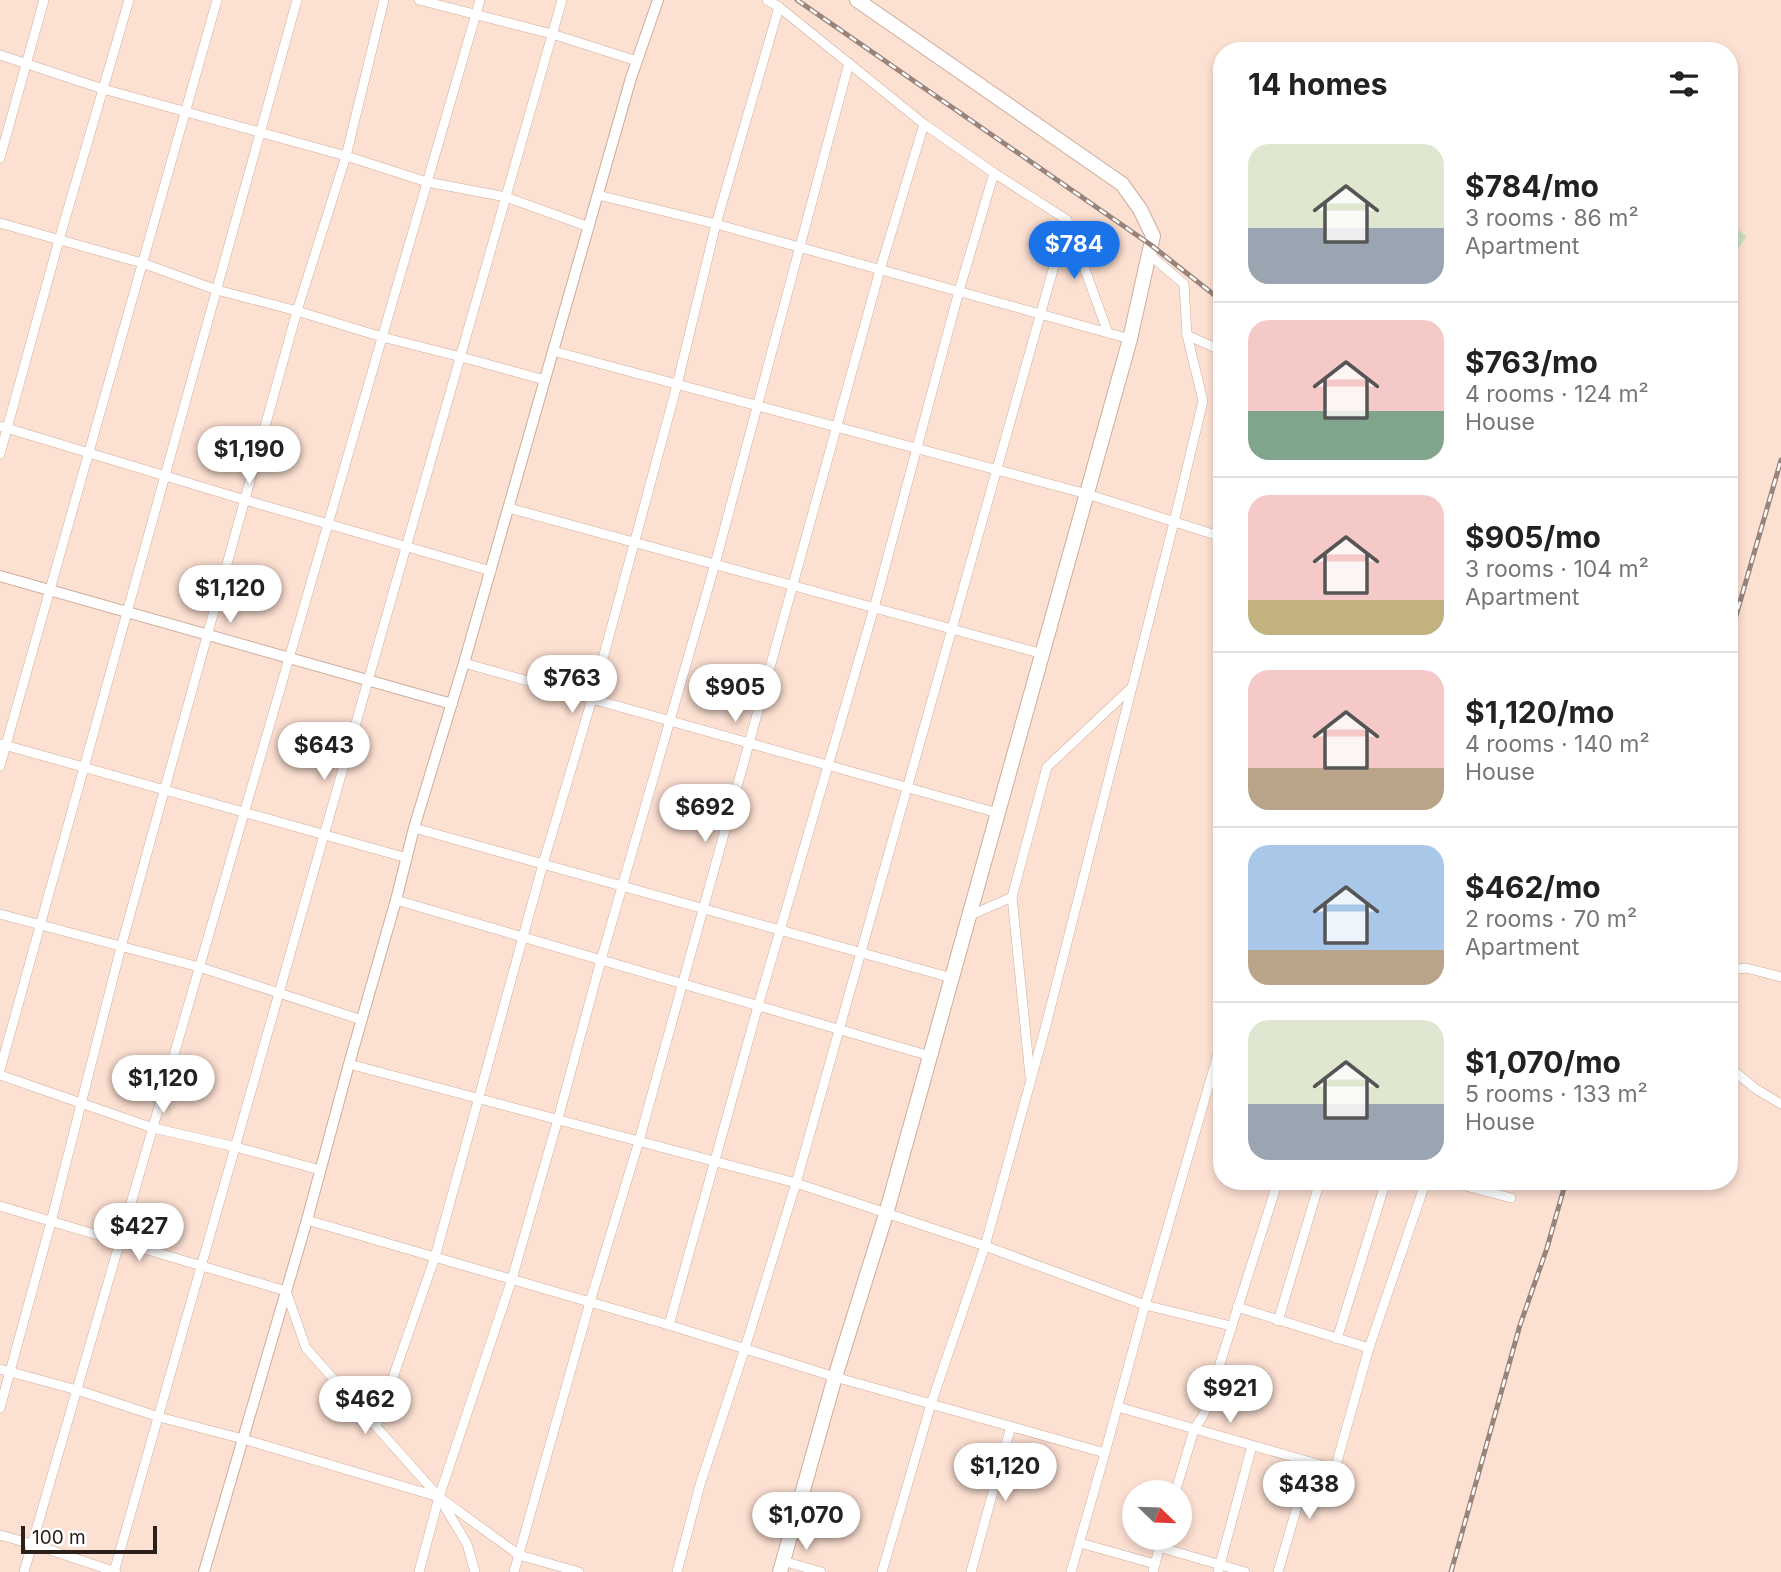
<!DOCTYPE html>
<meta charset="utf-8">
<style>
body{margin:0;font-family:Inter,sans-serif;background:#f6f6f6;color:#222;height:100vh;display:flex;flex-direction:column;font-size:26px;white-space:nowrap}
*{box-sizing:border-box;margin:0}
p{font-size:23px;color:#767676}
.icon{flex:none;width:38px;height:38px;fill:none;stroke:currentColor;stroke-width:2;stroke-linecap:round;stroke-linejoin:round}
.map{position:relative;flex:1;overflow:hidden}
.panel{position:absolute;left:1213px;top:42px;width:525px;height:1148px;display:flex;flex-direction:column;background:#fff;border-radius:28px;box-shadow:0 4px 10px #0003}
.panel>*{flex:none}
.needle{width:46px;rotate:113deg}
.controls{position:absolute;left:1122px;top:1480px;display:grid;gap:14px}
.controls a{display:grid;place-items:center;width:70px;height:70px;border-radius:50%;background:#fff;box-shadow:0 4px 10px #0003;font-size:35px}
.scale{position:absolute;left:21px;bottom:18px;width:136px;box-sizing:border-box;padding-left:7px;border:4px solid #2c201a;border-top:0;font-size:19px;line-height:24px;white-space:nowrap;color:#2c201a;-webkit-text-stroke:5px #fff;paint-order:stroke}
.price{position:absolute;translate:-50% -60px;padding:0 16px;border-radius:24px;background:#fff;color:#222;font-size:23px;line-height:46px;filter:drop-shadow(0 2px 4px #0008)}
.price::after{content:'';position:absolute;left:50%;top:42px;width:21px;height:16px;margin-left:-10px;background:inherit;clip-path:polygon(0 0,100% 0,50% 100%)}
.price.selected{background:#1a73e8;color:#fff}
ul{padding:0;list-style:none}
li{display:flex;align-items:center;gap:21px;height:175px;padding:0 35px}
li+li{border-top:2px solid #e0e0e0}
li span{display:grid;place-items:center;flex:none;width:196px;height:140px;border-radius:21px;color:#555}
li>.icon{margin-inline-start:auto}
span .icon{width:84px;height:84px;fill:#fffc;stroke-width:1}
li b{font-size:30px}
h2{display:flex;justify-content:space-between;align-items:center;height:84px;padding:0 35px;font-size:30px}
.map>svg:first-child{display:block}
.green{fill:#cddebe}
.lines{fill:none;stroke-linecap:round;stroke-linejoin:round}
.minor-casing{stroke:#cead9c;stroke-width:10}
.tertiary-casing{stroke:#cead9c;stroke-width:12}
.primary-casing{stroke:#cead9c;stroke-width:16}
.minor{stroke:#fff;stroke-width:9}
.tertiary{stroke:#fff;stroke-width:10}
.primary{stroke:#fff;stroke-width:14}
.rail-casing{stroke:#98847a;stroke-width:5}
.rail{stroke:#fff;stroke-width:2.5;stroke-dasharray:8;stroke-linecap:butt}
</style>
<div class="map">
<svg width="1781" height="1572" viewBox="0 0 1781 1572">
<rect width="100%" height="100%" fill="#fce0d2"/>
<polygon class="green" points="1729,224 1747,236 1729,262"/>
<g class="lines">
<g class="minor-casing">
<g id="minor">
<polyline points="419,0 552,34 637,61"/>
<polyline points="767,0 779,7 924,124 994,173 1067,220 1108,333"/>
<polyline points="0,55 103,89 346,156 427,182 506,197 589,227"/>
<polyline points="0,158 44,0"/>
<polyline points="598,195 716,224 1130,339"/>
<polyline points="0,223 142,263 217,290 297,311 382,337 461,357 545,380"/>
<polyline points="1187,335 1222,351"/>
<polyline points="553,351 1087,494 1222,537"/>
<polyline points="0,426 245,500 491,571"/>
<polyline points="0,454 59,240 129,0"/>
<polyline points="509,508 1043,654"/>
<polyline points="464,663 998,813"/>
<polyline points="1,744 407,858"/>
<polyline points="0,766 217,0"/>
<polyline points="414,828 952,978"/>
<polyline points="396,900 930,1056"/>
<polyline points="0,914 199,967 362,1020"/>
<polyline points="969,916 1012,897"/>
<polyline points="1729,970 1746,968 1781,977"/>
<polyline points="349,1064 796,1183 985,1246 1145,1305 1231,1326"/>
<polyline points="1729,1067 1756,1089 1781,1104"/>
<polyline points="0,1070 297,0"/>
<polyline points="0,1075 153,1128 236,1147 320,1170"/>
<polyline points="1030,1076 1012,897 1047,767 1131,688"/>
<polyline points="1447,1181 1511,1198"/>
<polyline points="0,1206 286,1291 306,1348 439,1497 467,1544 475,1572"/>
<polyline points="307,1220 669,1325 835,1377 1105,1453"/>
<polyline points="1237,1307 1369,1348"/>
<polyline points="1278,1321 1320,1181"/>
<polyline points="669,1325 758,1006 874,608 959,291 994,173"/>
<polyline points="1337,1339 1386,1181"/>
<polyline points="0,1369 77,1390 159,1417 243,1439 439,1497 519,1555 579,1572"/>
<polyline points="1118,1407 1335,1469 1369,1348 1426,1181"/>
<polyline points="0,1408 51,1222 121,947 297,311 346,156 384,0"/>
<polyline points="376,1426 435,1257 543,864 592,699 677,385 716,224 779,7"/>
<polyline points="1175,1493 1194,1430 1204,1414 1278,1181"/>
<polyline points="0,1535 32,1544 116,1572"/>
<polyline points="1080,1543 1155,1564"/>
<polyline points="1159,1547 1245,1572"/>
<polyline points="783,1561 821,1572"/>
<polyline points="24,1572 480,0"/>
<polyline points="114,1572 562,0"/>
<polyline points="419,1572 439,1497 512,1279 558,1119 601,960 715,564 849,63"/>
<polyline points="514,1572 590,1302 639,1141 880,270 924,124"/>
<polyline points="677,1572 700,1485 745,1348 796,1183 1067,220"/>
<polyline points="882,1572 931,1404 985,1246 1045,1029 1174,522 1203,401 1187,335 1184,284 1149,254"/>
<polyline points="971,1572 1011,1426"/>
<polyline points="1071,1572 1105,1453 1145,1305 1222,1040"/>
<polyline points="1153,1572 1162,1538"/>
<polyline points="1218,1572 1252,1446"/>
<polyline points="1278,1572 1310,1462"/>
</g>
</g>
<g class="tertiary-casing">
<g id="tertiary">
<polyline points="0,576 452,704"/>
<polyline points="204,1572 307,1220 349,1064 396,900 414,828 464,663 631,78 658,0"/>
</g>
</g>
<g class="primary-casing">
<polyline id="primary" points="780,1572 835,1377 886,1214 1130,339 1153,236 1140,209 1122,184 857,0"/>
</g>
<use href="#minor" class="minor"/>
<use href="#tertiary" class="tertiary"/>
<use href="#primary" class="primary"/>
<g class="rail-casing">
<g id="rail">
<polyline points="797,0 1151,245 1222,301"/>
<polyline points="1729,640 1781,460"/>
<polyline points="1451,1572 1520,1325 1547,1248 1566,1181"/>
</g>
</g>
<use href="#rail" class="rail"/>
</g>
</svg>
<div class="controls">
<a><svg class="needle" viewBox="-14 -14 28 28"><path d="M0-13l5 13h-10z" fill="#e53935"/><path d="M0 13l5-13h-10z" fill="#767676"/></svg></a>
</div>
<div class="scale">100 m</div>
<b class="price selected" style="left:1074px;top:281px">$784</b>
<b class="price" style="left:249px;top:486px">$1,190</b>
<b class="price" style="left:230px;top:625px">$1,120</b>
<b class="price" style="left:572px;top:715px">$763</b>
<b class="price" style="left:735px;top:724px">$905</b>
<b class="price" style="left:324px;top:782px">$643</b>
<b class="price" style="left:705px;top:844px">$692</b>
<b class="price" style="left:163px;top:1115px">$1,120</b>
<b class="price" style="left:139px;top:1263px">$427</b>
<b class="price" style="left:1230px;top:1425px">$921</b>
<b class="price" style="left:365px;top:1436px">$462</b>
<b class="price" style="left:1005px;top:1503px">$1,120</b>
<b class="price" style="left:1309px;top:1521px">$438</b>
<b class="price" style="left:806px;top:1552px">$1,070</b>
<section class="panel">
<h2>14 homes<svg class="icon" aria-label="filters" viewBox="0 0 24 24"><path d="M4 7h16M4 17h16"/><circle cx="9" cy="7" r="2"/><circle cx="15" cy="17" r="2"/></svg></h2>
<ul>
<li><span style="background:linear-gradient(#dfe7d0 60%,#9aa5b1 0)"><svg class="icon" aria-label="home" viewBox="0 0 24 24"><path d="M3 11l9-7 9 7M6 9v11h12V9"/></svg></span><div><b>$784/mo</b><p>3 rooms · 86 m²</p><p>Apartment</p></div></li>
<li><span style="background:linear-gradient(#f6c9c9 65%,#7fa58c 0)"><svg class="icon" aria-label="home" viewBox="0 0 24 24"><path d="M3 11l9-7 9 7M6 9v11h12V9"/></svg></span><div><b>$763/mo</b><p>4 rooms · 124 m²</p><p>House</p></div></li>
<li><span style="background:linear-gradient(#f6c9c9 75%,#c2b280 0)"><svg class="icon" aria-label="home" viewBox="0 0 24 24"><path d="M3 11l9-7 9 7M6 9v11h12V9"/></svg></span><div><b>$905/mo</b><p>3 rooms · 104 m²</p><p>Apartment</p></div></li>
<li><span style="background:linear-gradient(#f6c9c9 70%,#b9a48a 0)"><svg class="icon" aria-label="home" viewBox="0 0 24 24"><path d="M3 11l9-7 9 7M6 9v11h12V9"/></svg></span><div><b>$1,120/mo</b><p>4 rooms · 140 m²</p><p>House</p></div></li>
<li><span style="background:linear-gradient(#a9c7e8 75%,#b9a48a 0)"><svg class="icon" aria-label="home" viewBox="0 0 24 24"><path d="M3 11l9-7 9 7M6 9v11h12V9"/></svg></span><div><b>$462/mo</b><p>2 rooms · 70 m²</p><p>Apartment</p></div></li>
<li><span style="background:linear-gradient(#dfe7d0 60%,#9aa5b1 0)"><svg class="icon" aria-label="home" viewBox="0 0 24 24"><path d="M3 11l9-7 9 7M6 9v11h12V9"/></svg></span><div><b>$1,070/mo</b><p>5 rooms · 133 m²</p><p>House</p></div></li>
</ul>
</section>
</div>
